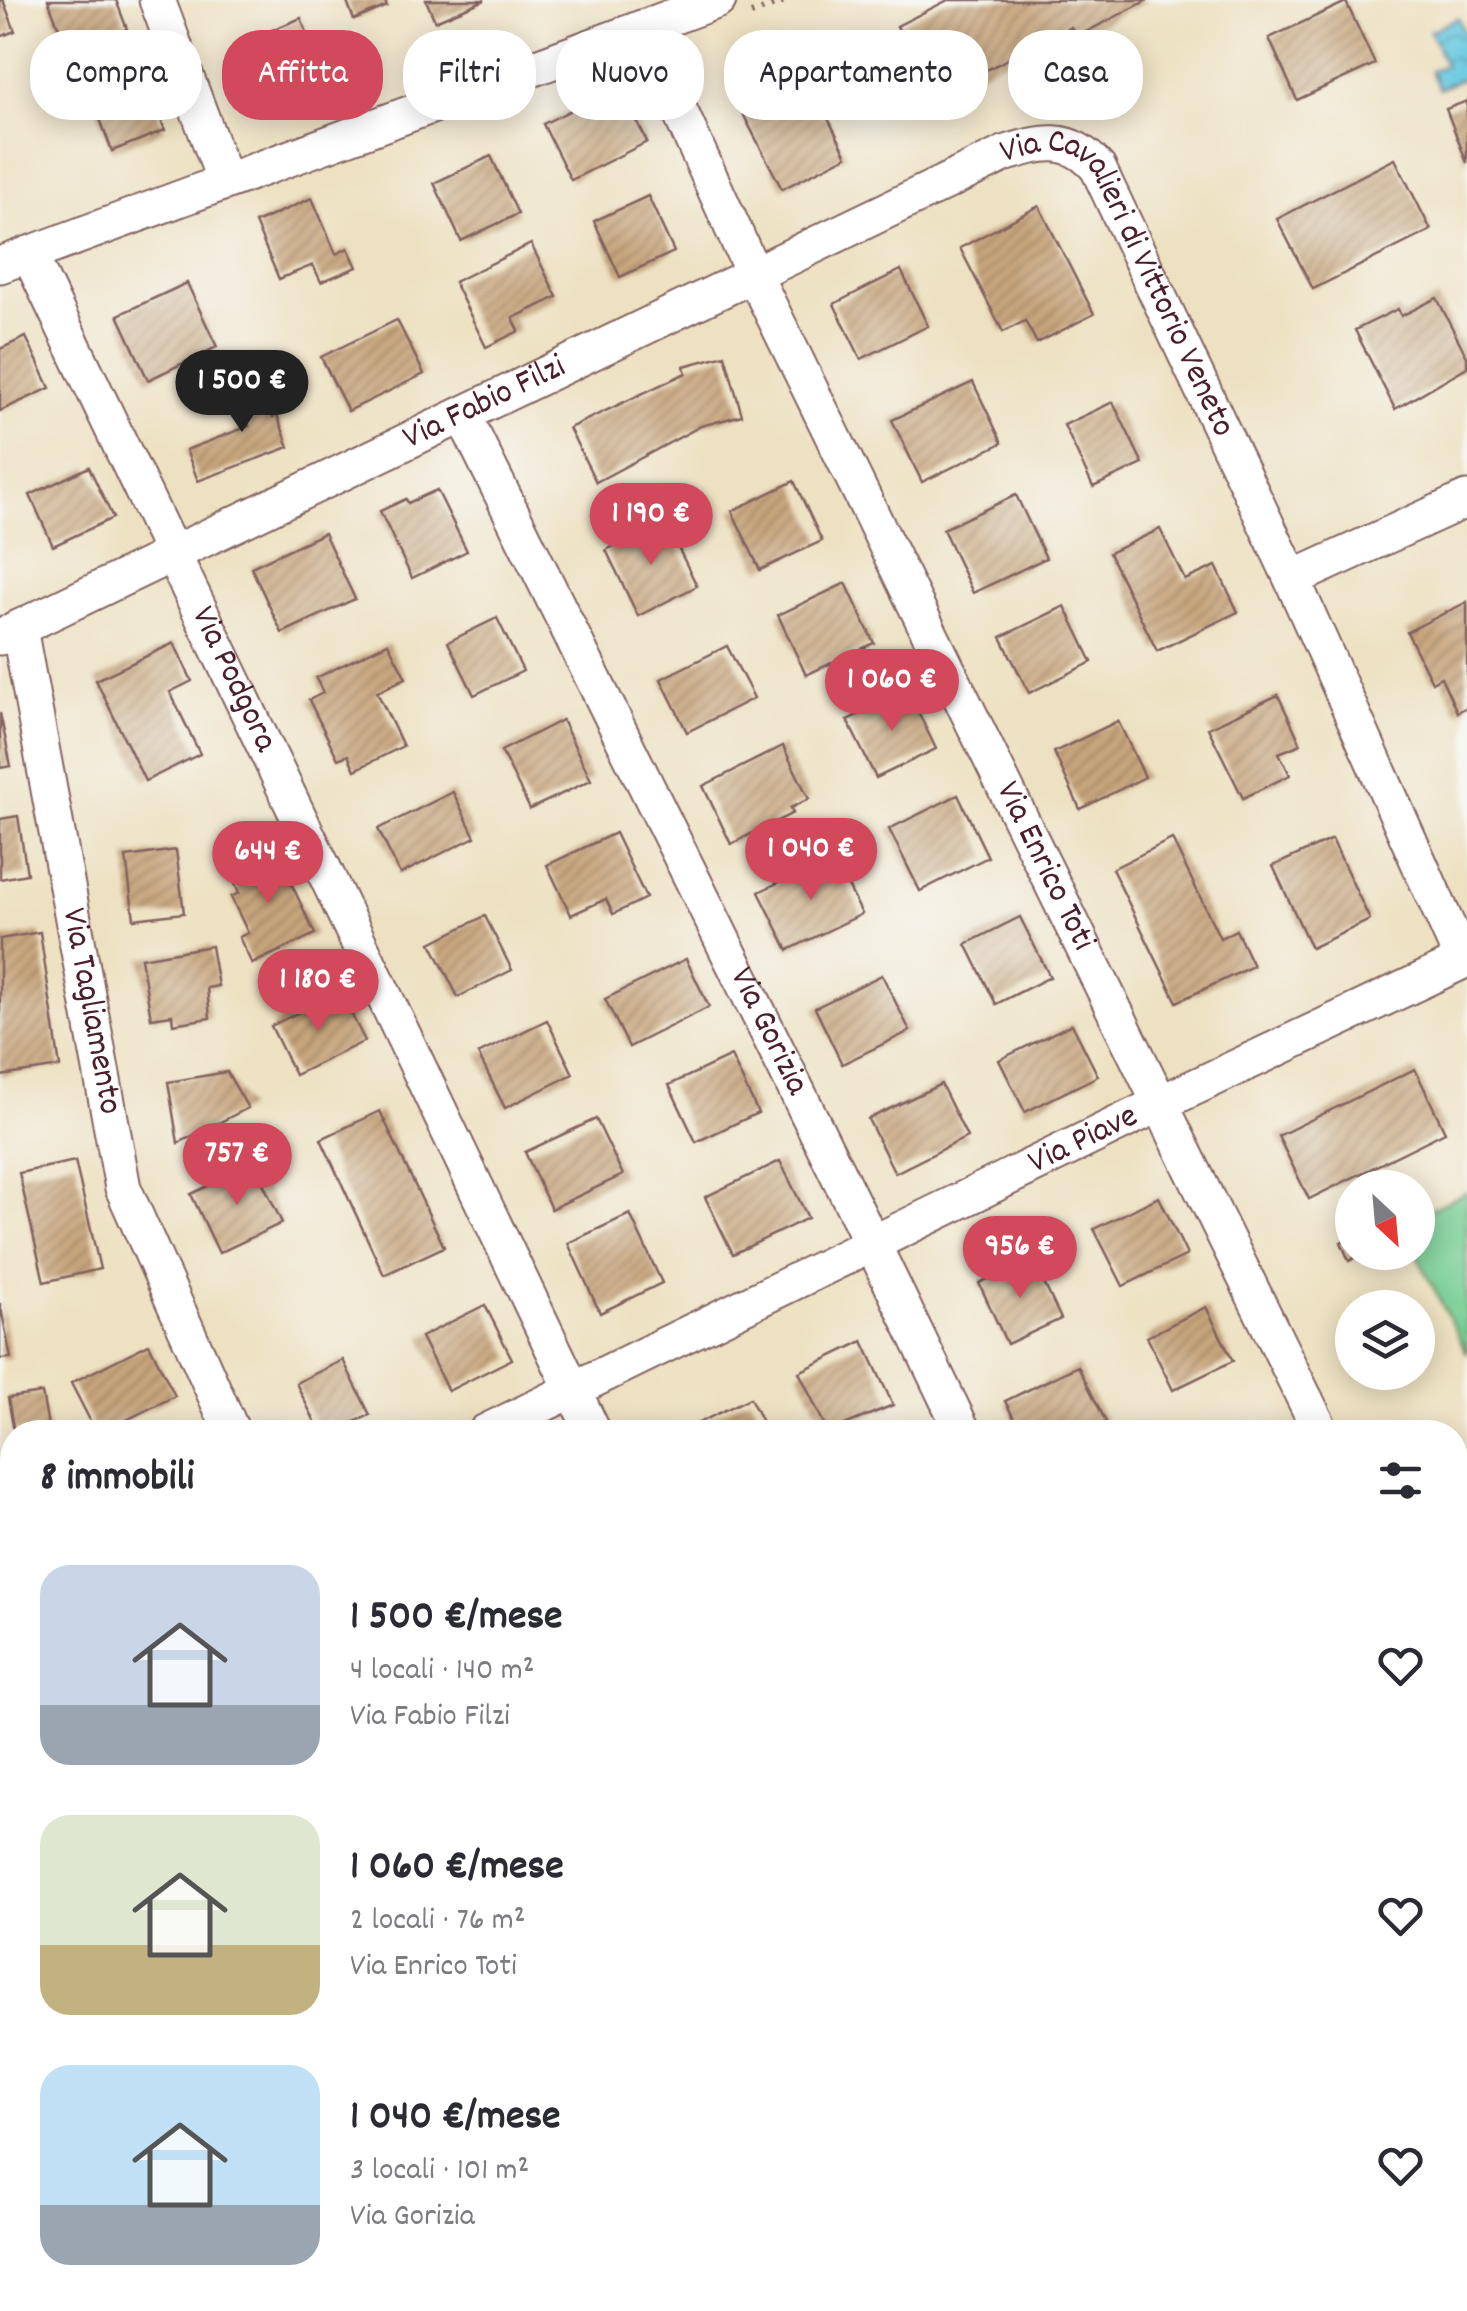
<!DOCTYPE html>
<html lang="it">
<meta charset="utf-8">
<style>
body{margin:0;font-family:Dekko,sans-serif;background:#f7f7f7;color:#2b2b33;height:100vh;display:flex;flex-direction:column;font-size:38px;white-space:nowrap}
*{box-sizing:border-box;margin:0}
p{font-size:32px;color:#7c7c81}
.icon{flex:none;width:55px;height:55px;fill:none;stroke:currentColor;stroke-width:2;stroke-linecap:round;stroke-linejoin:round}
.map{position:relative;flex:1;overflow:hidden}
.panel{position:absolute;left:0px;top:1420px;width:1468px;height:892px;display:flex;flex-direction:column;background:#fff;border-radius:40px 40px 0 0;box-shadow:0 5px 25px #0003}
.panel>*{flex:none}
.hud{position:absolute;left:30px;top:30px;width:1408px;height:90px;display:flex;gap:20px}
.needle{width:65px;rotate:154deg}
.fabs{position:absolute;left:1335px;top:1170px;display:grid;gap:20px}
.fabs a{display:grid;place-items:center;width:100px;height:100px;border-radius:50%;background:#fff;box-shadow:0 5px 25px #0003;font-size:50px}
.price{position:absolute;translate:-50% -85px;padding:0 22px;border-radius:35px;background:#d1495b;color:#fff;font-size:32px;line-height:65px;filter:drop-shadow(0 2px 5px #0008)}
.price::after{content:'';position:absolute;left:50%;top:60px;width:30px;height:22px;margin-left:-15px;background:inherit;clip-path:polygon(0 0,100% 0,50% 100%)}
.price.on{background:#222;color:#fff}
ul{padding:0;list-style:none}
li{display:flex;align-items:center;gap:30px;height:250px;padding:0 40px}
li span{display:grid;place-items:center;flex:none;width:280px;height:200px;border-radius:30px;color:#555}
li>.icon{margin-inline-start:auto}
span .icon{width:120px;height:120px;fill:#fffc;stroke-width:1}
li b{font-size:42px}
h2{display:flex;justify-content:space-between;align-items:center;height:120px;padding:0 40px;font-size:42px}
.tag{padding:0 35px;border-radius:40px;background:#fff;box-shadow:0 5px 25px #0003;font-size:35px;line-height:90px}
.tag.on{background:#d1495b;color:#fff}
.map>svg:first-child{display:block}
.green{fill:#76cd92;stroke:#60765e;stroke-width:2.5}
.water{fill:url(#water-waves);stroke:#567285;stroke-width:2.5}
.building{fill:url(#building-hatch)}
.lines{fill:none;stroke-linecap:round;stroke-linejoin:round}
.minor-casing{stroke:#836360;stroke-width:39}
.path{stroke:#836360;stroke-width:6;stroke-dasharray:2.5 8;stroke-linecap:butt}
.minor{stroke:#fff;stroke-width:35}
.labels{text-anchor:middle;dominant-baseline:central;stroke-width:10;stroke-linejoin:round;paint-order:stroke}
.street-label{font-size:35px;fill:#4a1f2b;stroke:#f6f6f2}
</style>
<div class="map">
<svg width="1467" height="2311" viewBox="0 0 1467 2311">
<defs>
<pattern id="water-waves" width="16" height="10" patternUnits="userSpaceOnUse" patternTransform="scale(2.5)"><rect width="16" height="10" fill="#61c6df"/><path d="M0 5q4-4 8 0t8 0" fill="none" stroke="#52a0b5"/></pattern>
<pattern id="building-hatch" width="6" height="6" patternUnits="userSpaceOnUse" patternTransform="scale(2.5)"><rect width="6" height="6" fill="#c7a67d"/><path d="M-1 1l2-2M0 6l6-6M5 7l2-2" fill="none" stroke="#a48767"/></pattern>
</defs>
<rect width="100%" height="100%" fill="#f6f6f2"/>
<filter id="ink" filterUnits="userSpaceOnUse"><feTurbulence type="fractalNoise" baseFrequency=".01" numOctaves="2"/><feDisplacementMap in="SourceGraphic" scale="20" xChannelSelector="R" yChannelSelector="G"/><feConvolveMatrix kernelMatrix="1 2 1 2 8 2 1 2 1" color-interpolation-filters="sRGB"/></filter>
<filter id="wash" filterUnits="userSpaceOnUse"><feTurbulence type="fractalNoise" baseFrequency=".0048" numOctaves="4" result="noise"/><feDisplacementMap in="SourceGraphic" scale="40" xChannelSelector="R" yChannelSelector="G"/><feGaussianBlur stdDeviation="2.25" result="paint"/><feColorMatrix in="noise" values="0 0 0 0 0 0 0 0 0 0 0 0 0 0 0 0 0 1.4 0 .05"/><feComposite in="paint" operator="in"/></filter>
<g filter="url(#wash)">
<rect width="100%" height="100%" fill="#eee1c2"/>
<polygon class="green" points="1467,1192 1467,1354 1416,1253 1418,1215"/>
<polygon class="water" points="1458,18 1467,40 1467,77 1439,89 1431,71 1445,65 1430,31"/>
<g id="blocks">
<g class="building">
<polygon points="0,0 3,0 15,31 0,37"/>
<polygon points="48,0 116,0 127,29 68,52"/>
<polygon points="346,0 384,0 387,6 354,20"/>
<polygon points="426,0 485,0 435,21"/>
<polygon points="948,0 1148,0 1076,37 1071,27 933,97 897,26"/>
<polygon points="1346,2 1375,64 1297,100 1269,38"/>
<polygon points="301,18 327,82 267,106 241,43"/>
<polygon points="795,53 847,156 782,189 729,87"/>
<polygon points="143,75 165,130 112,151 91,95"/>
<polygon points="620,86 647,142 571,180 543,124"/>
<polygon points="1467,101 1467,163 1446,109"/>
<polygon points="491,156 518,214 461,241 434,183"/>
<polygon points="1395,159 1431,230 1313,289 1277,219"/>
<polygon points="648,196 674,252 620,277 594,221"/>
<polygon points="312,198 336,254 348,248 357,267 321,282 313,265 279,279 255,223"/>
<polygon points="1039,206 1094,314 1037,343 1025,321 1003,332 960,248"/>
<polygon points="531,244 557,297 513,318 519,331 486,347 454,282"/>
<polygon points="901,270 928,326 861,359 834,304"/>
<polygon points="187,283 217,347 148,380 118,315"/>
<polygon points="1437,298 1467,357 1467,367 1395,409 1355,330 1398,309 1401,316"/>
<polygon points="397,320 424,374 348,411 321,357"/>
<polygon points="26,337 50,388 0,411 0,349"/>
<polygon points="725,355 742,415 701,426 596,482 569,428 686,373 684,366"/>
<polygon points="257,374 273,417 277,415 289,447 198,481 186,450 249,426 232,383"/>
<polygon points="973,382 1002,443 922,482 892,420"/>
<polygon points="1113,402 1143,464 1093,487 1064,425"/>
<polygon points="89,467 113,518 53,546 30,495"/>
<polygon points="794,481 822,541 760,570 732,511"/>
<polygon points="437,490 467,551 412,578 380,511 406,499 408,503"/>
<polygon points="1016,495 1046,558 973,593 943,529"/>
<polygon points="665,521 697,586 638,616 606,550"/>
<polygon points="1160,529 1185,580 1216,566 1238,612 1157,651 1109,553"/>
<polygon points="324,533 355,599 282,633 251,567"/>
<polygon points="846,583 874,643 806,675 778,615"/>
<polygon points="1467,602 1467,707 1457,712 1441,677 1432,682 1407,632"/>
<polygon points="1065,606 1092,662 1029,693 1001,637"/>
<polygon points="497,618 523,671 474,695 448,642"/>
<polygon points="174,643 192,681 170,692 200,754 145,781 96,680"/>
<polygon points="388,643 406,678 377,692 403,746 355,770 348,755 338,759 309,700 323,693 316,678"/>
<polygon points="727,646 754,698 687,732 661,679"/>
<polygon points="908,691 936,749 876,778 847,720"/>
<polygon points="1278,695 1301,744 1279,753 1290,775 1243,798 1208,728"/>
<polygon points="0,713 11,766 0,768"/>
<polygon points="562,720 591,780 530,809 501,751"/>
<polygon points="1118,721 1145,777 1080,809 1054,752"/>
<polygon points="783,746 809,799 790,808 793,813 731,844 703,786"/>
<polygon points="453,792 475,837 400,874 378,829"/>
<polygon points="958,795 988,857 920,891 889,829"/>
<polygon points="18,816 27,874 0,879 0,819"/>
<polygon points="615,833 646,898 613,914 606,899 571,915 547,865"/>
<polygon points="1172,839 1220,938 1236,930 1253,966 1177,1002 1112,869"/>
<polygon points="1332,839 1370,920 1311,948 1273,866"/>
<polygon points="274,847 315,934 252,964 239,937 248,933 231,897 239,893 228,868"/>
<polygon points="176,850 184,913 134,919 126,857"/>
<polygon points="833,856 862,914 788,950 759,892"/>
<polygon points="485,916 512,970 458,997 431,943"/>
<polygon points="1020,917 1050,977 996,1004 966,944"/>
<polygon points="40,932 60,1067 0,1076 0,939"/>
<polygon points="211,946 218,986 207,988 210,1018 173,1024 172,1015 151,1018 141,958"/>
<polygon points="686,959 709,1007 629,1047 605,999"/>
<polygon points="882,975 910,1031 842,1064 815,1008"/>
<polygon points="340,992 365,1041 295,1075 271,1026"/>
<polygon points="547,1020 573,1074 505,1108 478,1054"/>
<polygon points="1072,1024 1098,1076 1025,1112 999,1060"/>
<polygon points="731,1056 758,1113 696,1142 669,1085"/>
<polygon points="1415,1069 1445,1132 1309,1199 1278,1136"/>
<polygon points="227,1072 248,1108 178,1143 168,1082"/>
<polygon points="941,1084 967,1137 895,1173 868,1119"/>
<polygon points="380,1111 444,1247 384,1275 321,1139"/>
<polygon points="596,1119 623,1175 551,1209 525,1152"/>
<polygon points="75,1161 100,1269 44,1282 19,1173"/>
<polygon points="780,1161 808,1218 733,1254 705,1197"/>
<polygon points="254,1164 282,1223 219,1253 191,1194"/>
<polygon points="1159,1197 1187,1255 1123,1286 1094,1229"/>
<polygon points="630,1214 662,1283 600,1313 568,1243"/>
<polygon points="1352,1236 1352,1252 1366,1252 1349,1261 1341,1242"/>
<polygon points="1032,1258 1061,1319 1007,1344 979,1283"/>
<polygon points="0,1303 11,1358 0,1359"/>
<polygon points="485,1305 512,1359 448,1391 421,1337"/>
<polygon points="1206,1307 1233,1361 1173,1390 1147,1337"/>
<polygon points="863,1341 893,1405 828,1432 799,1372"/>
<polygon points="149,1344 175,1396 102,1432 96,1432 71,1383"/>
<polygon points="343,1360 370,1415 333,1432 320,1432 296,1383"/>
<polygon points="1078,1366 1106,1422 1084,1432 1021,1432 1005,1401"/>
<polygon points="42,1393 49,1432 14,1432 8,1398"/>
<polygon points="750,1398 767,1432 680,1432"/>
<polygon points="12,1491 12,1570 0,1572 0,1493"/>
<polygon points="1455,1809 1467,1834 1467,1861 1455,1867"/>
<polygon points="1467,1933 1467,2042 1455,2017 1455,1939"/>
<polygon points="0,1937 5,1947 12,1944 12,1990 0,1996"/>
<polygon points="12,2024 12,2071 0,2078 0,2030"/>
<polygon points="1467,2126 1467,2205 1455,2211 1455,2132"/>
<polygon points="0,2163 12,2190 12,2217 0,2223"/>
<polygon points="448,2300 495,2300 501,2311 432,2311 431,2308"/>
<polygon points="544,2300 621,2300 598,2311 549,2311"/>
<polygon points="904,2300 968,2300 974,2311 882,2311"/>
<polygon points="1076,2300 1157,2300 1160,2306 1150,2311 1081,2311"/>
</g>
</g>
</g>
<g filter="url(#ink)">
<use href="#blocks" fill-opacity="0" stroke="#836360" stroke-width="2.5"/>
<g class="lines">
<g class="minor-casing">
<g id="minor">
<polyline points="157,0 225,181"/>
<path id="s1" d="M642,28L754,275L1321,1432"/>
<path id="s2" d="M29,254L593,1432"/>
<polyline points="0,265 718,0"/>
<path id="s3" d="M463,415L873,1245L963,1432"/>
<polyline points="1292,579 1467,499"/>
<path id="s4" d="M19,628L123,1188L232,1432"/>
<path id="s5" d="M0,637L1004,154C1042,142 1069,134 1098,168L1292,579L1463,961"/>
<path id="s6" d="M486,1432L1161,1103L1467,959"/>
<polyline points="1455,1579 1467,1573"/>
<polyline points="0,1664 12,1658"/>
<polyline points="1455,1711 1467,1736"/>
<polyline points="0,1774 12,1793"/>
<polyline points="0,2269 12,2263"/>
<polyline points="346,2300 353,2311"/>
<polyline points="658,2300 663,2311"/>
<polyline points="1014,2300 1019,2311"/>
<polyline points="1373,2300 1379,2311"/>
</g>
</g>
<polyline class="path" points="751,14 788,0"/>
<use href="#minor" class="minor"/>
</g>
</g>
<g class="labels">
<g class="street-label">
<text stroke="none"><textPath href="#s5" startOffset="1312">Via Cavalieri di Vittorio Veneto</textPath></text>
<text stroke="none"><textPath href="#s5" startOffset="538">Via Fabio Filzi</textPath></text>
<text stroke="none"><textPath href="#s2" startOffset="472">Via Podgora</textPath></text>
<text stroke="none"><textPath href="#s1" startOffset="930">Via Enrico Toti</textPath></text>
<text stroke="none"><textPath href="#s4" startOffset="390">Via Tagliamento</textPath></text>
<text stroke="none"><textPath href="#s3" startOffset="688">Via Gorizia</textPath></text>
<text stroke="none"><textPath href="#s6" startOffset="665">Via Piave</textPath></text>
</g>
</g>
</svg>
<div class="fabs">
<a><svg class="needle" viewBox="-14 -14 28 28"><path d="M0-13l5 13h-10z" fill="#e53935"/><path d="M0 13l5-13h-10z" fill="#7c7c81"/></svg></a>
<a><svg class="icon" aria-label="layers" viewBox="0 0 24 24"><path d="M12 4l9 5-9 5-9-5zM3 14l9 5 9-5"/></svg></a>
</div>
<b class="price on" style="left:242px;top:435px">1 500 €</b>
<b class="price" style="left:651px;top:568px">1 190 €</b>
<b class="price" style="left:892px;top:734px">1 060 €</b>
<b class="price" style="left:811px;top:903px">1 040 €</b>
<b class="price" style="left:268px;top:906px">644 €</b>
<b class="price" style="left:318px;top:1034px">1 180 €</b>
<b class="price" style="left:237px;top:1208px">757 €</b>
<b class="price" style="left:1020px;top:1301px">956 €</b>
<div class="hud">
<a class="tag">Compra</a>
<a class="tag on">Affitta</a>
<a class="tag">Filtri</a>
<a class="tag">Nuovo</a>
<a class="tag">Appartamento</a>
<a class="tag">Casa</a>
</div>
<section class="panel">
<h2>8 immobili<svg class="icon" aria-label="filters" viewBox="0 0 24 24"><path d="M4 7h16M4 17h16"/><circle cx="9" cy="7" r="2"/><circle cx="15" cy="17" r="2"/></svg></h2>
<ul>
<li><span style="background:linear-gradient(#c9d6e8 70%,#9aa5b1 0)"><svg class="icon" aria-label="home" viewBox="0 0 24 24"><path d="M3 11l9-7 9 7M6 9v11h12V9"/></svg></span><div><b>1 500 €/mese</b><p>4 locali · 140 m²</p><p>Via Fabio Filzi</p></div><svg class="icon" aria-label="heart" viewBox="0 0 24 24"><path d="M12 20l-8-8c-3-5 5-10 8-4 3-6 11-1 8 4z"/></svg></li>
<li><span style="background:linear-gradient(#dfe7d0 65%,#c2b280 0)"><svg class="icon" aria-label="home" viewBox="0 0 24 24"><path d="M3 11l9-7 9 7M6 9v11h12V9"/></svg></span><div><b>1 060 €/mese</b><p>2 locali · 76 m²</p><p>Via Enrico Toti</p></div><svg class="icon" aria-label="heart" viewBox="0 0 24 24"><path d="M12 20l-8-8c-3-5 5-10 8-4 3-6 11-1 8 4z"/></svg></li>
<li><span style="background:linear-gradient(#bfe0f5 70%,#9aa5b1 0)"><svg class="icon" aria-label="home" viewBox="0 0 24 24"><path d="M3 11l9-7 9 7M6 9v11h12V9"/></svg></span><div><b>1 040 €/mese</b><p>3 locali · 101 m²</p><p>Via Gorizia</p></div><svg class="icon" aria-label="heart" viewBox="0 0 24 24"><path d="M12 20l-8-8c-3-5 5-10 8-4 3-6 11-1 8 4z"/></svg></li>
</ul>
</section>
</div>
